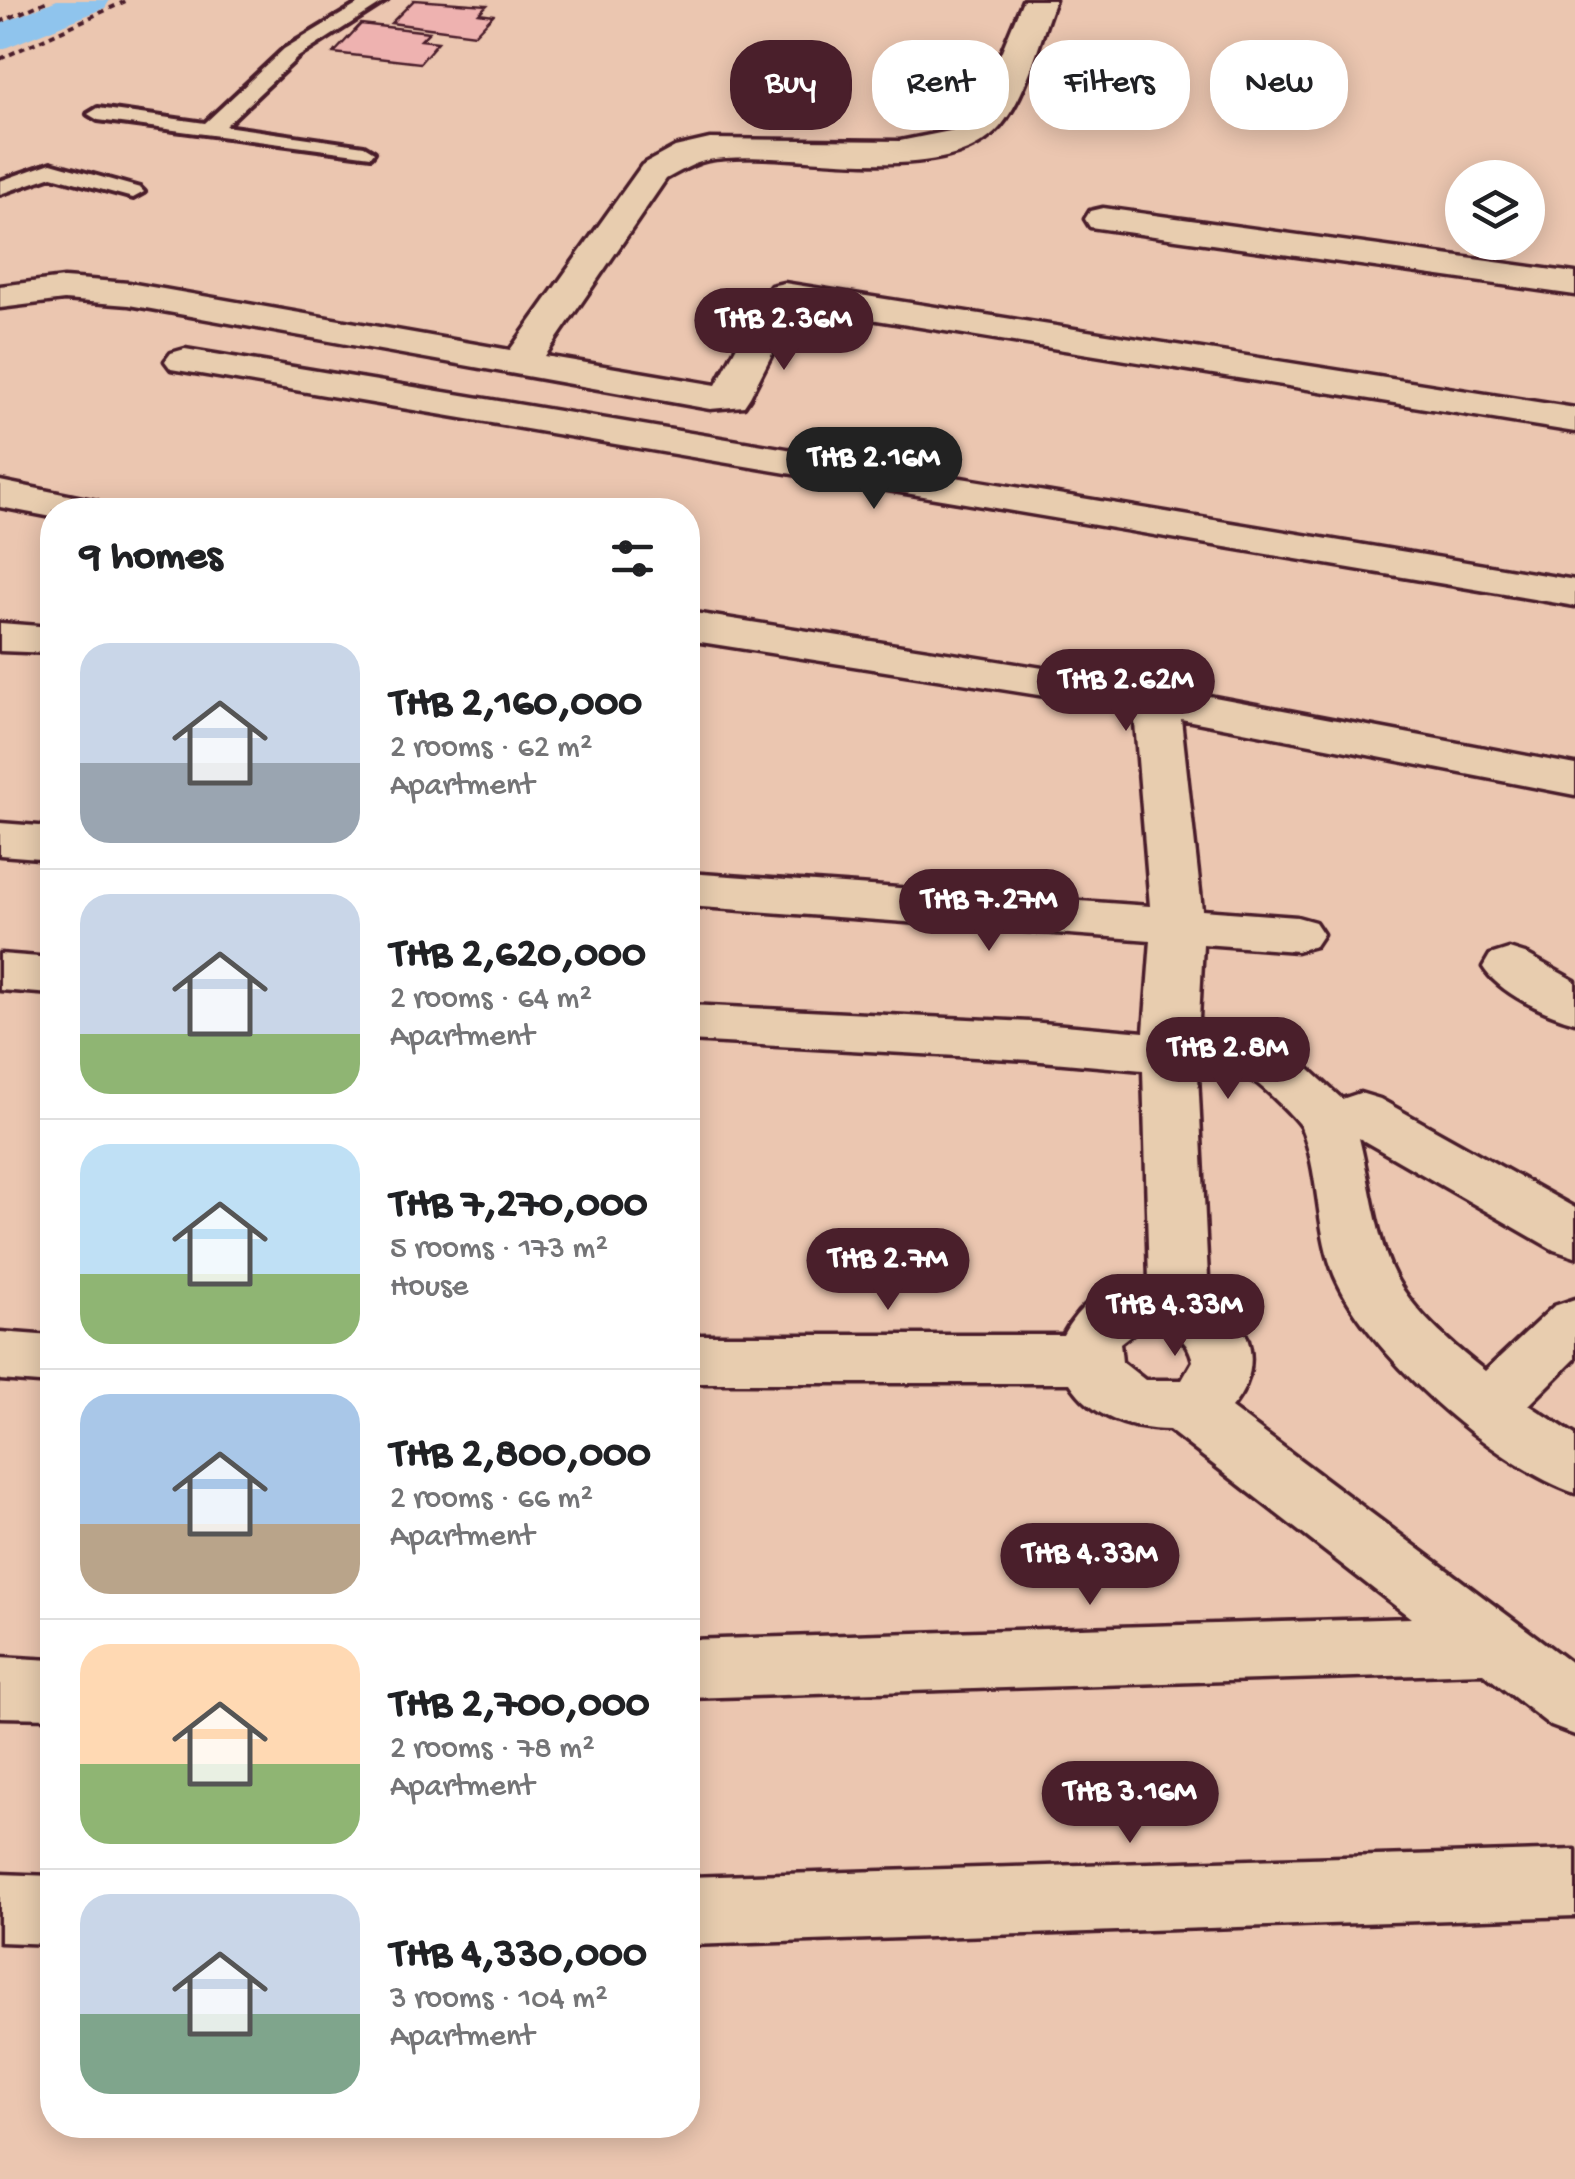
<!DOCTYPE html>
<meta charset="utf-8">
<style>
body{margin:0;font-family:"Gochi Hand",sans-serif;background:#f2f2f2;color:#202124;height:100vh;display:flex;flex-direction:column;font-size:38px;white-space:nowrap}
*{box-sizing:border-box;margin:0}
p{font-size:32px;color:#757577}
.icon{flex:none;width:55px;height:55px;fill:none;stroke:currentColor;stroke-width:2;stroke-linecap:round;stroke-linejoin:round}
.map{position:relative;flex:1;overflow:hidden}
.sheet{position:absolute;left:40px;top:498px;width:660px;height:1640px;display:flex;flex-direction:column;background:#fff;border-radius:40px;box-shadow:0 5px 25px #0003}
.sheet>*{flex:none}
.hud{position:absolute;left:730px;top:40px;width:695px;height:90px;display:flex;gap:20px}
.buttons{position:absolute;left:1445px;top:160px;display:grid;gap:20px}
.buttons a{display:grid;place-items:center;width:100px;height:100px;border-radius:50%;background:#fff;box-shadow:0 5px 25px #0003;font-size:50px}
.price{position:absolute;translate:-50% -85px;padding:0 22px;border-radius:35px;background:#4a1f2b;color:#fff;font-size:32px;line-height:65px;filter:drop-shadow(0 2px 5px #0008)}
.price::after{content:'';position:absolute;left:50%;top:60px;width:30px;height:22px;margin-left:-15px;background:inherit;clip-path:polygon(0 0,100% 0,50% 100%)}
.price.active{background:#222;color:#fff}
ul{padding:0;list-style:none}
li{display:flex;align-items:center;gap:30px;height:250px;padding:0 40px}
li+li{border-top:2px solid #e0e0e0}
li span{display:grid;place-items:center;flex:none;width:280px;height:200px;border-radius:30px;color:#555}
li>.icon{margin-inline-start:auto}
span .icon{width:120px;height:120px;fill:#fffc;stroke-width:1}
li b{font-size:42px}
h2{display:flex;justify-content:space-between;align-items:center;height:120px;padding:0 40px;font-size:42px}
.tag{padding:0 35px;border-radius:40px;background:#fff;box-shadow:0 5px 25px #0003;font-size:35px;line-height:90px}
.tag.active{background:#4a1f2b;color:#fff}
.map>svg:first-child{display:block}
.lines{fill:none;stroke-linecap:round;stroke-linejoin:round}
.canal{fill:#8fc4ed;fill-rule:evenodd}
.building{fill:#eeb2b0;stroke:#4a1f2b;stroke-width:2.5}
.lane-casing{stroke:#4a1f2b;stroke-width:8}
.street-casing{stroke:#4a1f2b;stroke-width:7}
.path{stroke:#4a1f2b;stroke-width:4;stroke-dasharray:6 5;stroke-linecap:butt}
.lane{fill:#e8cdaf;fill-rule:evenodd}
.street{fill:#e8cdaf;fill-rule:evenodd}
</style>
<div class="map">
<svg width="1575" height="2179" viewBox="0 0 1575 2179">
<rect width="100%" height="100%" fill="#ebc6b0"/>
<filter id="ink" filterUnits="userSpaceOnUse"><feTurbulence type="fractalNoise" baseFrequency=".01" numOctaves="2"/><feDisplacementMap in="SourceGraphic" scale="20" xChannelSelector="R" yChannelSelector="G"/><feConvolveMatrix kernelMatrix="1 2 1 2 8 2 1 2 1" color-interpolation-filters="sRGB"/></filter>
<g filter="url(#ink)">
<g class="lines">
<polygon class="canal" points="57,0 110,0 105,8 0,50 0,24"/>
</g>
<g class="building">
<polygon points="414,0 487,5 479,13 493,15 475,34 391,23"/>
<polygon points="361,24 429,32 421,40 438,42 420,63 334,53"/>
</g>
<g class="lines">
<g class="lane-casing">
<g id="lane">
<polygon points="365,0 387,0 298,57 225,126 364,146 374,152 371,156 98,120 88,114 98,108 205,123 284,49"/>
<polygon points="51,163 140,188 144,192 133,198 52,176 0,194 0,181"/>
</g>
</g>
<g class="street-casing">
<g id="street">
<path d="M1023,0H1055C1039,40 1028,94 1000,127C943,193 785,146 708,160C693,163 679,172 666,179L545,356L716,385L765,294L771,286L784,283L1575,408V432L796,307L750,397L744,406L710,409L129,305L64,300L0,308V286L64,278L129,283L510,350L642,165L675,147L710,139L900,141L955,130L978,108Z"/>
<polygon points="1103,208 1575,273 1575,295 1090,227 1085,219 1090,211"/>
<polygon points="185,349 1575,580 1575,606 171,369 165,361 171,353"/>
<polygon points="0,481 97,501 103,510 52,510 52,517 0,507"/>
<path d="M688,612L1156,686L1575,765V795L1181,719L1202,910L1297,917L1315,922L1323,934L1315,946L1297,951L1203,944L1198,1037L1268,1043L1287,1049L1342,1099L1360,1093L1380,1099L1575,1208V1257L1554,1250L1359,1138C1369,1178 1375,1230 1391,1268C1409,1309 1451,1344 1485,1371L1554,1306L1575,1299V1359L1529,1405L1575,1435V1493C1495,1466 1361,1349 1332,1269C1316,1224 1319,1171 1301,1127C1297,1119 1260,1083 1252,1080C1237,1074 1214,1076 1198,1075L1209,1298C1255,1320 1264,1371 1231,1408L1575,1666V1735L1551,1726L1483,1673L688,1698V1640L1411,1618L1169,1430C1130,1429 1092,1418 1070,1383H688V1335H1063C1079,1305 1112,1276 1149,1281L1143,1070L1030,1060L688,1041V1005L1030,1022L1144,1032L1151,940L688,906V873L1150,906L1134,710L688,640ZM1142,1326C1168,1330 1187,1334 1193,1361L1182,1380H1145L1122,1362L1120,1343Z"/>
<polygon points="0,623 52,627 52,653 0,651"/>
<polygon points="0,823 52,827 52,859 0,855"/>
<path d="M1509,949L1528,955L1575,981V1022C1545,1014 1499,993 1483,967L1490,955Z"/>
<polygon points="0,954 52,958 52,994 0,990"/>
<polygon points="0,1332 52,1336 52,1384 0,1380"/>
<polygon points="0,1657 52,1660 52,1718 0,1717"/>
<polygon points="1575,1850 1575,1916 688,1945 688,1877"/>
<polygon points="0,1874 52,1876 52,1944 0,1942"/>
</g>
</g>
<g class="path">
<polyline points="0,22 50,0"/>
<polyline points="0,59 128,0"/>
</g>
<use href="#lane" class="lane"/>
<use href="#street" class="street"/>
</g>
</g>
</svg>
<div class="buttons">
<a><svg class="icon" aria-label="layers" viewBox="0 0 24 24"><path d="M12 4l9 5-9 5-9-5zM3 14l9 5 9-5"/></svg></a>
</div>
<b class="price" style="left:784px;top:373px">THB 2.36M</b>
<b class="price active" style="left:874px;top:512px">THB 2.16M</b>
<b class="price" style="left:1126px;top:734px">THB 2.62M</b>
<b class="price" style="left:989px;top:954px">THB 7.27M</b>
<b class="price" style="left:1228px;top:1102px">THB 2.8M</b>
<b class="price" style="left:888px;top:1313px">THB 2.7M</b>
<b class="price" style="left:1175px;top:1359px">THB 4.33M</b>
<b class="price" style="left:1090px;top:1608px">THB 4.33M</b>
<b class="price" style="left:1130px;top:1846px">THB 3.16M</b>
<div class="hud">
<a class="tag active">Buy</a>
<a class="tag">Rent</a>
<a class="tag">Filters</a>
<a class="tag">New</a>
</div>
<section class="sheet">
<h2>9 homes<svg class="icon" aria-label="filters" viewBox="0 0 24 24"><path d="M4 7h16M4 17h16"/><circle cx="9" cy="7" r="2"/><circle cx="15" cy="17" r="2"/></svg></h2>
<ul>
<li><span style="background:linear-gradient(#c9d6e8 60%,#9aa5b1 0)"><svg class="icon" aria-label="home" viewBox="0 0 24 24"><path d="M3 11l9-7 9 7M6 9v11h12V9"/></svg></span><div><b>THB 2,160,000</b><p>2 rooms · 62 m²</p><p>Apartment</p></div></li>
<li><span style="background:linear-gradient(#c9d6e8 70%,#8fb573 0)"><svg class="icon" aria-label="home" viewBox="0 0 24 24"><path d="M3 11l9-7 9 7M6 9v11h12V9"/></svg></span><div><b>THB 2,620,000</b><p>2 rooms · 64 m²</p><p>Apartment</p></div></li>
<li><span style="background:linear-gradient(#bfe0f5 65%,#8fb573 0)"><svg class="icon" aria-label="home" viewBox="0 0 24 24"><path d="M3 11l9-7 9 7M6 9v11h12V9"/></svg></span><div><b>THB 7,270,000</b><p>5 rooms · 173 m²</p><p>House</p></div></li>
<li><span style="background:linear-gradient(#a9c7e8 65%,#b9a48a 0)"><svg class="icon" aria-label="home" viewBox="0 0 24 24"><path d="M3 11l9-7 9 7M6 9v11h12V9"/></svg></span><div><b>THB 2,800,000</b><p>2 rooms · 66 m²</p><p>Apartment</p></div></li>
<li><span style="background:linear-gradient(#ffd9b3 60%,#8fb573 0)"><svg class="icon" aria-label="home" viewBox="0 0 24 24"><path d="M3 11l9-7 9 7M6 9v11h12V9"/></svg></span><div><b>THB 2,700,000</b><p>2 rooms · 78 m²</p><p>Apartment</p></div></li>
<li><span style="background:linear-gradient(#c9d6e8 60%,#7fa58c 0)"><svg class="icon" aria-label="home" viewBox="0 0 24 24"><path d="M3 11l9-7 9 7M6 9v11h12V9"/></svg></span><div><b>THB 4,330,000</b><p>3 rooms · 104 m²</p><p>Apartment</p></div></li>
</ul>
</section>
</div>
